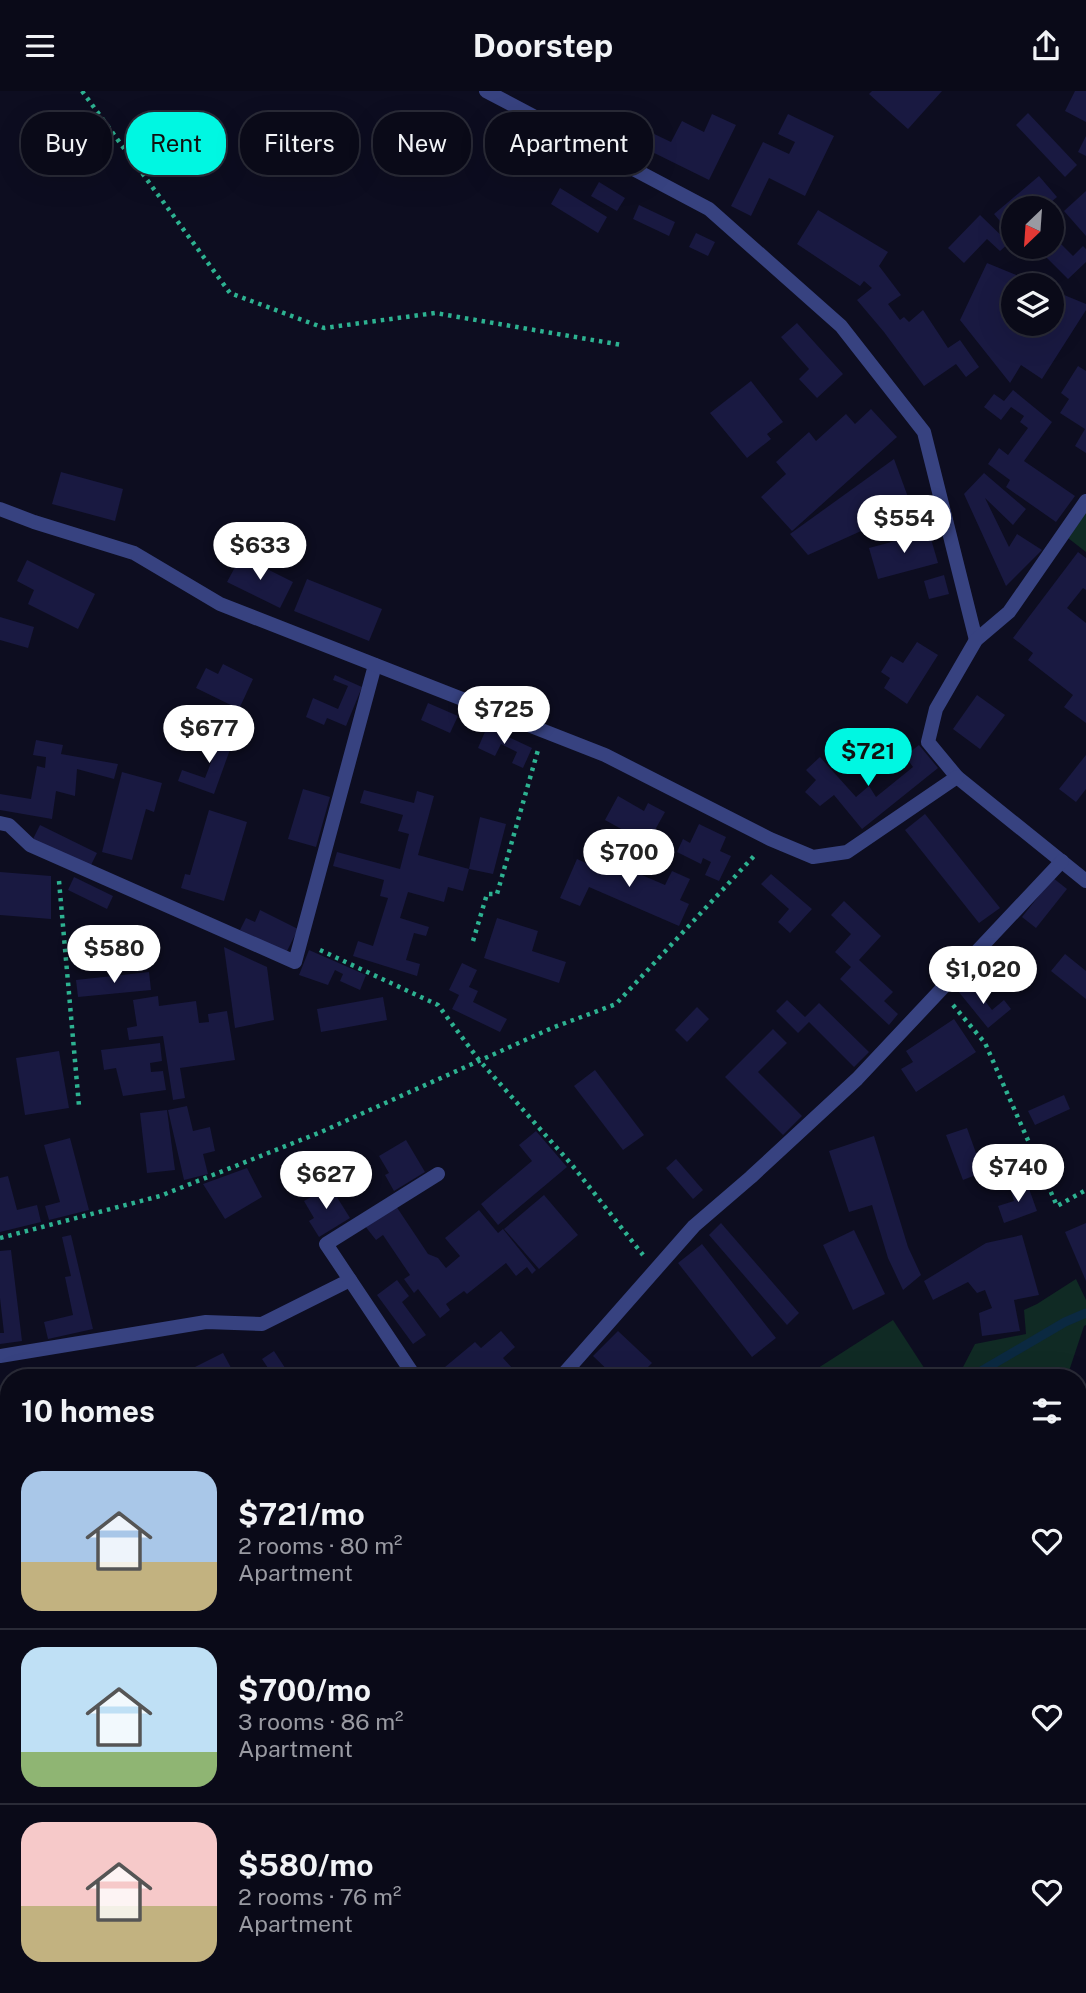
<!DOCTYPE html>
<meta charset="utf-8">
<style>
body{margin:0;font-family:"Public Sans",sans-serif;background:#131321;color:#f1f3f6;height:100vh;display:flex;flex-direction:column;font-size:26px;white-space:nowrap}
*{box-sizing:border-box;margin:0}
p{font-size:23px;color:#999aa2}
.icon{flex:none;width:38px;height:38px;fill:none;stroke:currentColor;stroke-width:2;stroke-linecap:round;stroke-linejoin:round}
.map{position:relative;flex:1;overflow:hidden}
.side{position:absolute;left:0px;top:1278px;width:1087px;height:625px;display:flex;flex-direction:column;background:#0a0a18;border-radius:28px 28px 0 0;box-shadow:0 7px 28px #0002,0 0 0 2px #2a2b37}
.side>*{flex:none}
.hud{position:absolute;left:21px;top:21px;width:700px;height:63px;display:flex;gap:14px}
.needle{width:46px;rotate:205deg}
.controls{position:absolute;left:1001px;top:105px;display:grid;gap:14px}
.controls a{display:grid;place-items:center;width:63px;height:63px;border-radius:50%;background:#0a0a18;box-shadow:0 7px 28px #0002,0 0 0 2px #2a2b37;font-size:35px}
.price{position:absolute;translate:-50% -60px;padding:0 16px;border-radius:24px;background:#fff;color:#222;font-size:23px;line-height:46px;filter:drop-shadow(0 2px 4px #0008)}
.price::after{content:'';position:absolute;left:50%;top:42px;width:21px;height:16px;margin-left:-10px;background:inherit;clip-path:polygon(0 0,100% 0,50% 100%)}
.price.active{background:#00f7e2;color:#111}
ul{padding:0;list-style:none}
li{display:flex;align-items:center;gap:21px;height:175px;padding:0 21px}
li+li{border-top:2px solid #2a2b37}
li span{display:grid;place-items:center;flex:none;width:196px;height:140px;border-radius:21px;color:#555}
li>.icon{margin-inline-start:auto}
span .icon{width:84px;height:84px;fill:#fffc;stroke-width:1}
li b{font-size:30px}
h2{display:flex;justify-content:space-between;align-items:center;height:84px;padding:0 21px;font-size:30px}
.tag{padding:0 24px;border-radius:28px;background:#0a0a18;box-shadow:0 7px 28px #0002,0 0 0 2px #2a2b37;font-size:24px;line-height:63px}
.tag.active{background:#00f7e2;color:#111}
header{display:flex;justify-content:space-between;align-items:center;height:91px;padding:0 21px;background:#0a0a18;font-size:32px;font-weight:700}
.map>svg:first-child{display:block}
.green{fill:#102a24}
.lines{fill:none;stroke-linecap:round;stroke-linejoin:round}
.stream{stroke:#0b2941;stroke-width:9}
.building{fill:#191941}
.path{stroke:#2db291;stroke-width:4.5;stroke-dasharray:3.5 5;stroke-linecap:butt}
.lane{stroke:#374280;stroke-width:14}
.street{stroke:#374280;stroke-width:14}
</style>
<header><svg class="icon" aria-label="menu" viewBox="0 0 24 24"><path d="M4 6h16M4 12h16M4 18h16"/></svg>Doorstep<svg class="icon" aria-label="share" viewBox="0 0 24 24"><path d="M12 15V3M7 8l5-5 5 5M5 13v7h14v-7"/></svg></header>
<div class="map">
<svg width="1086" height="1902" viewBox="0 0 1086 1902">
<rect width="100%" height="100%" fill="#0d0d20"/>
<g class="green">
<polygon points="1086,422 1086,461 1068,447"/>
<polygon points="1076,1188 1086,1209 1086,1234 1084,1235 1067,1286 939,1286 962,1278 975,1253 1026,1243 1024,1219 1037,1213"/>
<polygon points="893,1229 930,1286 804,1286"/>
<polygon points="657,1894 710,1894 726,1902 649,1902"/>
<polygon points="800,1894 869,1894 896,1902 793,1902"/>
</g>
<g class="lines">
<g class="stream">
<polyline points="971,1286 1065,1231 1086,1222"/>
<polyline points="0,1545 9,1546"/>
<polyline points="1078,1632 1086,1633"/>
<polyline points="615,1902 624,1894"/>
</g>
</g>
<g class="building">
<polygon points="872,0 942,0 908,38 869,3"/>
<polygon points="1075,0 1086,0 1086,31 1065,20"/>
<polygon points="1028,22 1077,74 1065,86 1016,34"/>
<polygon points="712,23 736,34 709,89 640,55 648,40 671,51 682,30 704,41"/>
<polygon points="788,23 834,45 805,105 769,87 751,125 731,115 763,51 789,63 795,51 778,43"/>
<polygon points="1086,45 1086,65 1078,61"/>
<polygon points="1039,85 1057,106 1044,117 1013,117 1013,133 1011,131 1005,136 994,123"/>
<polygon points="599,91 625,107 617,120 591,105"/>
<polygon points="560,97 607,126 598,142 551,113"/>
<polygon points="1086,100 1086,145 1064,120"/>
<polygon points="639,114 675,131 669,145 633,128"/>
<polygon points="818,119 888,161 879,175 901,204 888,213 900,229 904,226 909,231 923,219 948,257 960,249 979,276 966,286 956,273 924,295 884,241 857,209 872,197 864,190 860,195 797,153"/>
<polygon points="980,124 1009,152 1000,160 987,148 964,172 948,157"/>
<polygon points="696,142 715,151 708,165 689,156"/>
<polygon points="1052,144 1073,165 1083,155 1086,158 1086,171 1068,188 1036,156 1052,156"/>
<polygon points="987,172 1040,194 1013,194 1013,233 1052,233 1052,199 1086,213 1086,219 1042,288 1021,274 1010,292 960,229"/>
<polygon points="797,232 843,283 817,307 799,288 809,278 781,246"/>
<polygon points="1078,275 1086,280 1086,362 1075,355 1085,338 1060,322 1069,308 1061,302"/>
<polygon points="751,290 783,331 767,343 771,348 747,367 710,322"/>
<polygon points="1013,299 1052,331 1024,370 1075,405 1056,431 1006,396 1010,389 988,373 999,357 1008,364 1028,337 1020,331 1024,325 1011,316 1001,329 984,316 994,303 1004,310"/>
<polygon points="871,318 897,346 792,440 761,406 786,383 776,371 809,341 816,350 846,323 855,333"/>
<polygon points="894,368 912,417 808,464 790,443"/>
<polygon points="61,381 123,398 115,430 52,413"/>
<polygon points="984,382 1026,418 1013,434 985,407 1009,456 1017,443 1042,459 1006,495 964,403"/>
<polygon points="929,441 938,472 878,488 869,457"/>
<polygon points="1078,461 1086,467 1086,499 1083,497 1067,517 1086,532 1086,632 1064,616 1073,604 1028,569 1033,562 1013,547"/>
<polygon points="241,465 293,491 280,517 227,491"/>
<polygon points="27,469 95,503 78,538 28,513 34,499 17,490"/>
<polygon points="944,484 949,503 929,508 924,490"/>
<polygon points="307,488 382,518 369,550 294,520"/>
<polygon points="0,526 34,536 28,557 0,549"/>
<polygon points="917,551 938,564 907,613 884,597 890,587 881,581 891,565 903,572"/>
<polygon points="223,573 253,588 239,618 196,597 206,577 218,583"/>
<polygon points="335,584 362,596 346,635 327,627 324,634 306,626 313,607 338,618 348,595 333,589"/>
<polygon points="977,604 1005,624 980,658 953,638"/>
<polygon points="428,612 458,625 450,642 421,629"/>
<polygon points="487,636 532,657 523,677 512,672 517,661 501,653 495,665 478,657"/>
<polygon points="206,643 232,653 214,703 178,690 182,679 205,687 214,664 200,659"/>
<polygon points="36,649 63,654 61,663 118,673 114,688 77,678 75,705 56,700 52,728 0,719 0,703 31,708 37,675 45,677 46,666 33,664"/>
<polygon points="919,654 938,677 862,738 834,704 820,715 805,701 816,689 806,679 820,666 856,706 869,695 876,706 913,676 905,665"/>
<polygon points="1086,664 1086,698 1076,711 1059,698"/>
<polygon points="122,681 162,692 154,721 146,718 132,769 102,761"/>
<polygon points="303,698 330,706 316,756 288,748"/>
<polygon points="364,699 414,712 417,700 434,705 418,764 469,778 463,800 448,796 444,811 408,801 400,827 429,836 426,845 414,842 406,869 420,873 417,885 353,865 358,850 373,855 388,807 380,805 384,789 333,775 337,761 400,778 409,743 398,740 403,724 360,712"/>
<polygon points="618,705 644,720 648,712 665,721 651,746 638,738 634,745 605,729"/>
<polygon points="209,719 247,731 224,810 181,797 185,783 190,784"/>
<polygon points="925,723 1000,817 979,832 905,739"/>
<polygon points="480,726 506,733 493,783 469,778"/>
<polygon points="699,733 726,746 720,760 731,765 719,790 705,784 711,771 703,767 701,773 677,761 683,748 690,752"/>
<polygon points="40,734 97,762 90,776 33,748"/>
<polygon points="600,766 665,794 672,780 690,788 680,809 689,813 679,835 589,796 580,815 560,807 577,768 595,776"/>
<polygon points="0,781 51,785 51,828 0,824"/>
<polygon points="771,783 812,818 790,842 778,831 789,818 761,793"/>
<polygon points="74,786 113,805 107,818 68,799"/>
<polygon points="1053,787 1067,798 1036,837 1022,826"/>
<polygon points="844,810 881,845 859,869 893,901 884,910 898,923 889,934 840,888 851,876 835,861 851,843 831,824"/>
<polygon points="260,819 298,838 286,862 240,839 246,827 255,831"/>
<polygon points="497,827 538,840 532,860 566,871 559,892 484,867"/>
<polygon points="224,856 267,876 274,929 235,937"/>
<polygon points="309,859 366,884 360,899 340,890 343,883 335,879 328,894 299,884"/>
<polygon points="1065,863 1086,880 1086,908 1051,880"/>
<polygon points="462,872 477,879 469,896 478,900 473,911 507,928 500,941 452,918 459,904 449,899"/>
<polygon points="149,881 151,899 78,906 76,889"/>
<polygon points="970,891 992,919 1004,909 1011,918 988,937 958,900"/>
<polygon points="158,905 159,915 196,910 199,932 209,931 208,923 227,920 235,969 180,977 185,1007 173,1009 163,945 129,949 127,937 137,935 133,909"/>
<polygon points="383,906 387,929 321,941 317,918"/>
<polygon points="787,909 805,926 819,912 869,961 854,976 809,931 798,942 776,920"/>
<polygon points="697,916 709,928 687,951 675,939"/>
<polygon points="954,928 976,961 916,1001 901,978 913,971 906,960"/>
<polygon points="773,938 787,952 758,981 802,1025 783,1044 725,986"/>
<polygon points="160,952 162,970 150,972 151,981 163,980 166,999 123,1005 116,977 104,979 101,959"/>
<polygon points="59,960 69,1017 25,1024 16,967"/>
<polygon points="595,979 644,1044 623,1059 574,995"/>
<polygon points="1064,1004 1070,1018 1035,1034 1028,1020"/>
<polygon points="187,1015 193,1040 210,1036 215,1060 203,1063 208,1083 184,1089 168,1019"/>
<polygon points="167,1019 175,1079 147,1082 140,1022"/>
<polygon points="967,1037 976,1062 994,1055 1001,1074 963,1089 946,1044"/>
<polygon points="536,1040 567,1076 498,1134 481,1113 532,1070 519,1054"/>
<polygon points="874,1045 908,1156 921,1184 903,1199 888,1167 872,1114 849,1121 829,1060"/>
<polygon points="70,1047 89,1119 49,1129 45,1115 60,1111 44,1054"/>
<polygon points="406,1049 425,1081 394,1100 385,1084 389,1082 379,1065"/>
<polygon points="676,1068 703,1099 693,1108 666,1077"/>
<polygon points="247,1077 262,1106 225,1128 203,1093"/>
<polygon points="8,1085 17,1119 37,1114 41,1131 0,1141 0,1087"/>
<polygon points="1027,1092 1037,1120 1004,1132 998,1115 1014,1110 1010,1097"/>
<polygon points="330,1095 350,1127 319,1146 309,1130 314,1127 304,1110"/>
<polygon points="544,1104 578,1144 539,1178 504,1138"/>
<polygon points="396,1115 428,1163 438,1167 446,1177 460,1165 445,1147 479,1119 498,1142 503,1138 536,1179 532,1183 527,1176 516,1185 506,1172 467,1203 464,1200 446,1213 450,1219 440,1227 418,1198 414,1202 404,1188 410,1184 383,1144 376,1149 365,1135"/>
<polygon points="721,1132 799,1222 787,1234 709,1144"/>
<polygon points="1086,1132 1086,1190 1065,1141"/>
<polygon points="854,1139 885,1203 853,1219 823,1154"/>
<polygon points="71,1144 93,1238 48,1248 44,1231 73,1224 65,1186 71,1185 62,1146"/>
<polygon points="1022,1144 1039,1204 1014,1209 1020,1240 982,1245 979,1222 992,1217 985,1199 977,1202 968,1191 933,1209 924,1190 986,1152"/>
<polygon points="702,1153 776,1247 752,1266 678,1172"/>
<polygon points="11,1159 22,1250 0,1253 0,1242 4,1242 0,1207 0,1160"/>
<polygon points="397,1189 409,1205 402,1211 426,1244 413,1253 377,1204"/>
<polygon points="501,1240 515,1256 503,1267 520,1286 503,1286 497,1279 488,1286 433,1286 475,1251 481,1257"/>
<polygon points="618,1240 652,1272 638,1286 615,1286 593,1265"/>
<polygon points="274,1260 291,1286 274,1286 262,1268"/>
<polygon points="223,1262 236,1286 179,1286 179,1284"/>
<polygon points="1078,1295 1083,1295 1082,1318 1078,1318"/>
<polygon points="1081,1361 1086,1367 1086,1430 1078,1421 1078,1365"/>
<polygon points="1086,1458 1086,1487 1085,1489 1078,1484 1078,1471"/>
<polygon points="1078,1521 1086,1528 1086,1556 1078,1548"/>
<polygon points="0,1619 6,1621 1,1641 0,1641"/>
<polygon points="0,1673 9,1676 1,1712 0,1712"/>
<polygon points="1082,1708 1086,1709 1086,1752 1078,1749 1078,1721"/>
<polygon points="503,1894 527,1894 523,1902 499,1902"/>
<polygon points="743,1894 779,1894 777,1902 756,1902 742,1898"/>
</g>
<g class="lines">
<g class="path">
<polyline points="82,0 230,202 324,237 435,222 622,254"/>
<polyline points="59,790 79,1015"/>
<polyline points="473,850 487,803 497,803 538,659"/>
<polyline points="320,859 438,914 479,969 572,1074 643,1164"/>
<polyline points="953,914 985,952 1057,1115 1086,1099"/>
<polyline points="0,1147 160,1105 321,1041 552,937 616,913 755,764"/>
<polyline points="0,1561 9,1560"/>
</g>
<g class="lane">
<polyline points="0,732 9,734 30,754 295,871 375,574"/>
<polyline points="0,1265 206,1231 262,1233 350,1189"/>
<polyline points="415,1286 326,1153 438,1083"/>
<polyline points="1078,1438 1086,1445"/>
</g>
<g class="street">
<polyline points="486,0 709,118 841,235 924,341 976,549"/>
<polyline points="1086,410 1009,521 976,549 936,618 928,651 957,686 1086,790"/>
<polyline points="0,418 34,431 134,462 220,513 605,664 770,748 813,766 847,761 957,686"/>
<polyline points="561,1286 694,1135 751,1086 857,988 1062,770"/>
<polyline points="0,1519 9,1518"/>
<polyline points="302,1902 307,1894"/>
</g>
</g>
</svg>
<div class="controls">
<a><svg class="needle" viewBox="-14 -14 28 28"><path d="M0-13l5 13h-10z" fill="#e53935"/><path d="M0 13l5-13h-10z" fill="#999aa2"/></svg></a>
<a><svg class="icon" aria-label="layers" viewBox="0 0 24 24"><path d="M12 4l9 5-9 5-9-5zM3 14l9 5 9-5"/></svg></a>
</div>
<b class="price" style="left:904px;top:464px">$554</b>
<b class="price" style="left:260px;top:491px">$633</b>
<b class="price" style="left:504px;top:655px">$725</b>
<b class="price" style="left:209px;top:674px">$677</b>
<b class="price active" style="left:868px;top:697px">$721</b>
<b class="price" style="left:629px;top:798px">$700</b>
<b class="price" style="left:114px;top:894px">$580</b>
<b class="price" style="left:983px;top:915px">$1,020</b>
<b class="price" style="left:1018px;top:1113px">$740</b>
<b class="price" style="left:326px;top:1120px">$627</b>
<div class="hud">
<a class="tag">Buy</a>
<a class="tag active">Rent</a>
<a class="tag">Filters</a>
<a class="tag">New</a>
<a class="tag">Apartment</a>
</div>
<section class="side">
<h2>10 homes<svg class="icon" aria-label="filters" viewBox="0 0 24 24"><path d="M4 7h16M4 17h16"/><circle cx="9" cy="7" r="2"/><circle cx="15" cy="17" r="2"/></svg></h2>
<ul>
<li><span style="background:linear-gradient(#a9c7e8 65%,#c2b280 0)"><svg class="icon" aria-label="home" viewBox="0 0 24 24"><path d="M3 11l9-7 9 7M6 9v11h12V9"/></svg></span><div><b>$721/mo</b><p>2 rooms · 80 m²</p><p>Apartment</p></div><svg class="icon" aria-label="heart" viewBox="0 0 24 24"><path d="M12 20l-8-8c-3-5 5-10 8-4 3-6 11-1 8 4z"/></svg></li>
<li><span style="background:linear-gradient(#bfe0f5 75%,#8fb573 0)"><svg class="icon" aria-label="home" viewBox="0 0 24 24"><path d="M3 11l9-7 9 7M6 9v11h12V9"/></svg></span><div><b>$700/mo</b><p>3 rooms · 86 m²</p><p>Apartment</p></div><svg class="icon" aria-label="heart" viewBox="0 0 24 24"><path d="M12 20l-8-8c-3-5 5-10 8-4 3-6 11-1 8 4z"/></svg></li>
<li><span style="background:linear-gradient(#f6c9c9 60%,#c2b280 0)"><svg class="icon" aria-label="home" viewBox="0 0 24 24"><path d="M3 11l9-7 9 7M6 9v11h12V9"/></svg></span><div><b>$580/mo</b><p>2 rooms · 76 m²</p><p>Apartment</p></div><svg class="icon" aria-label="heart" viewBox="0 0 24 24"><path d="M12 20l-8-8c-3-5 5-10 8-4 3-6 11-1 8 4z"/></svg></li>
</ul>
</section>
</div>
